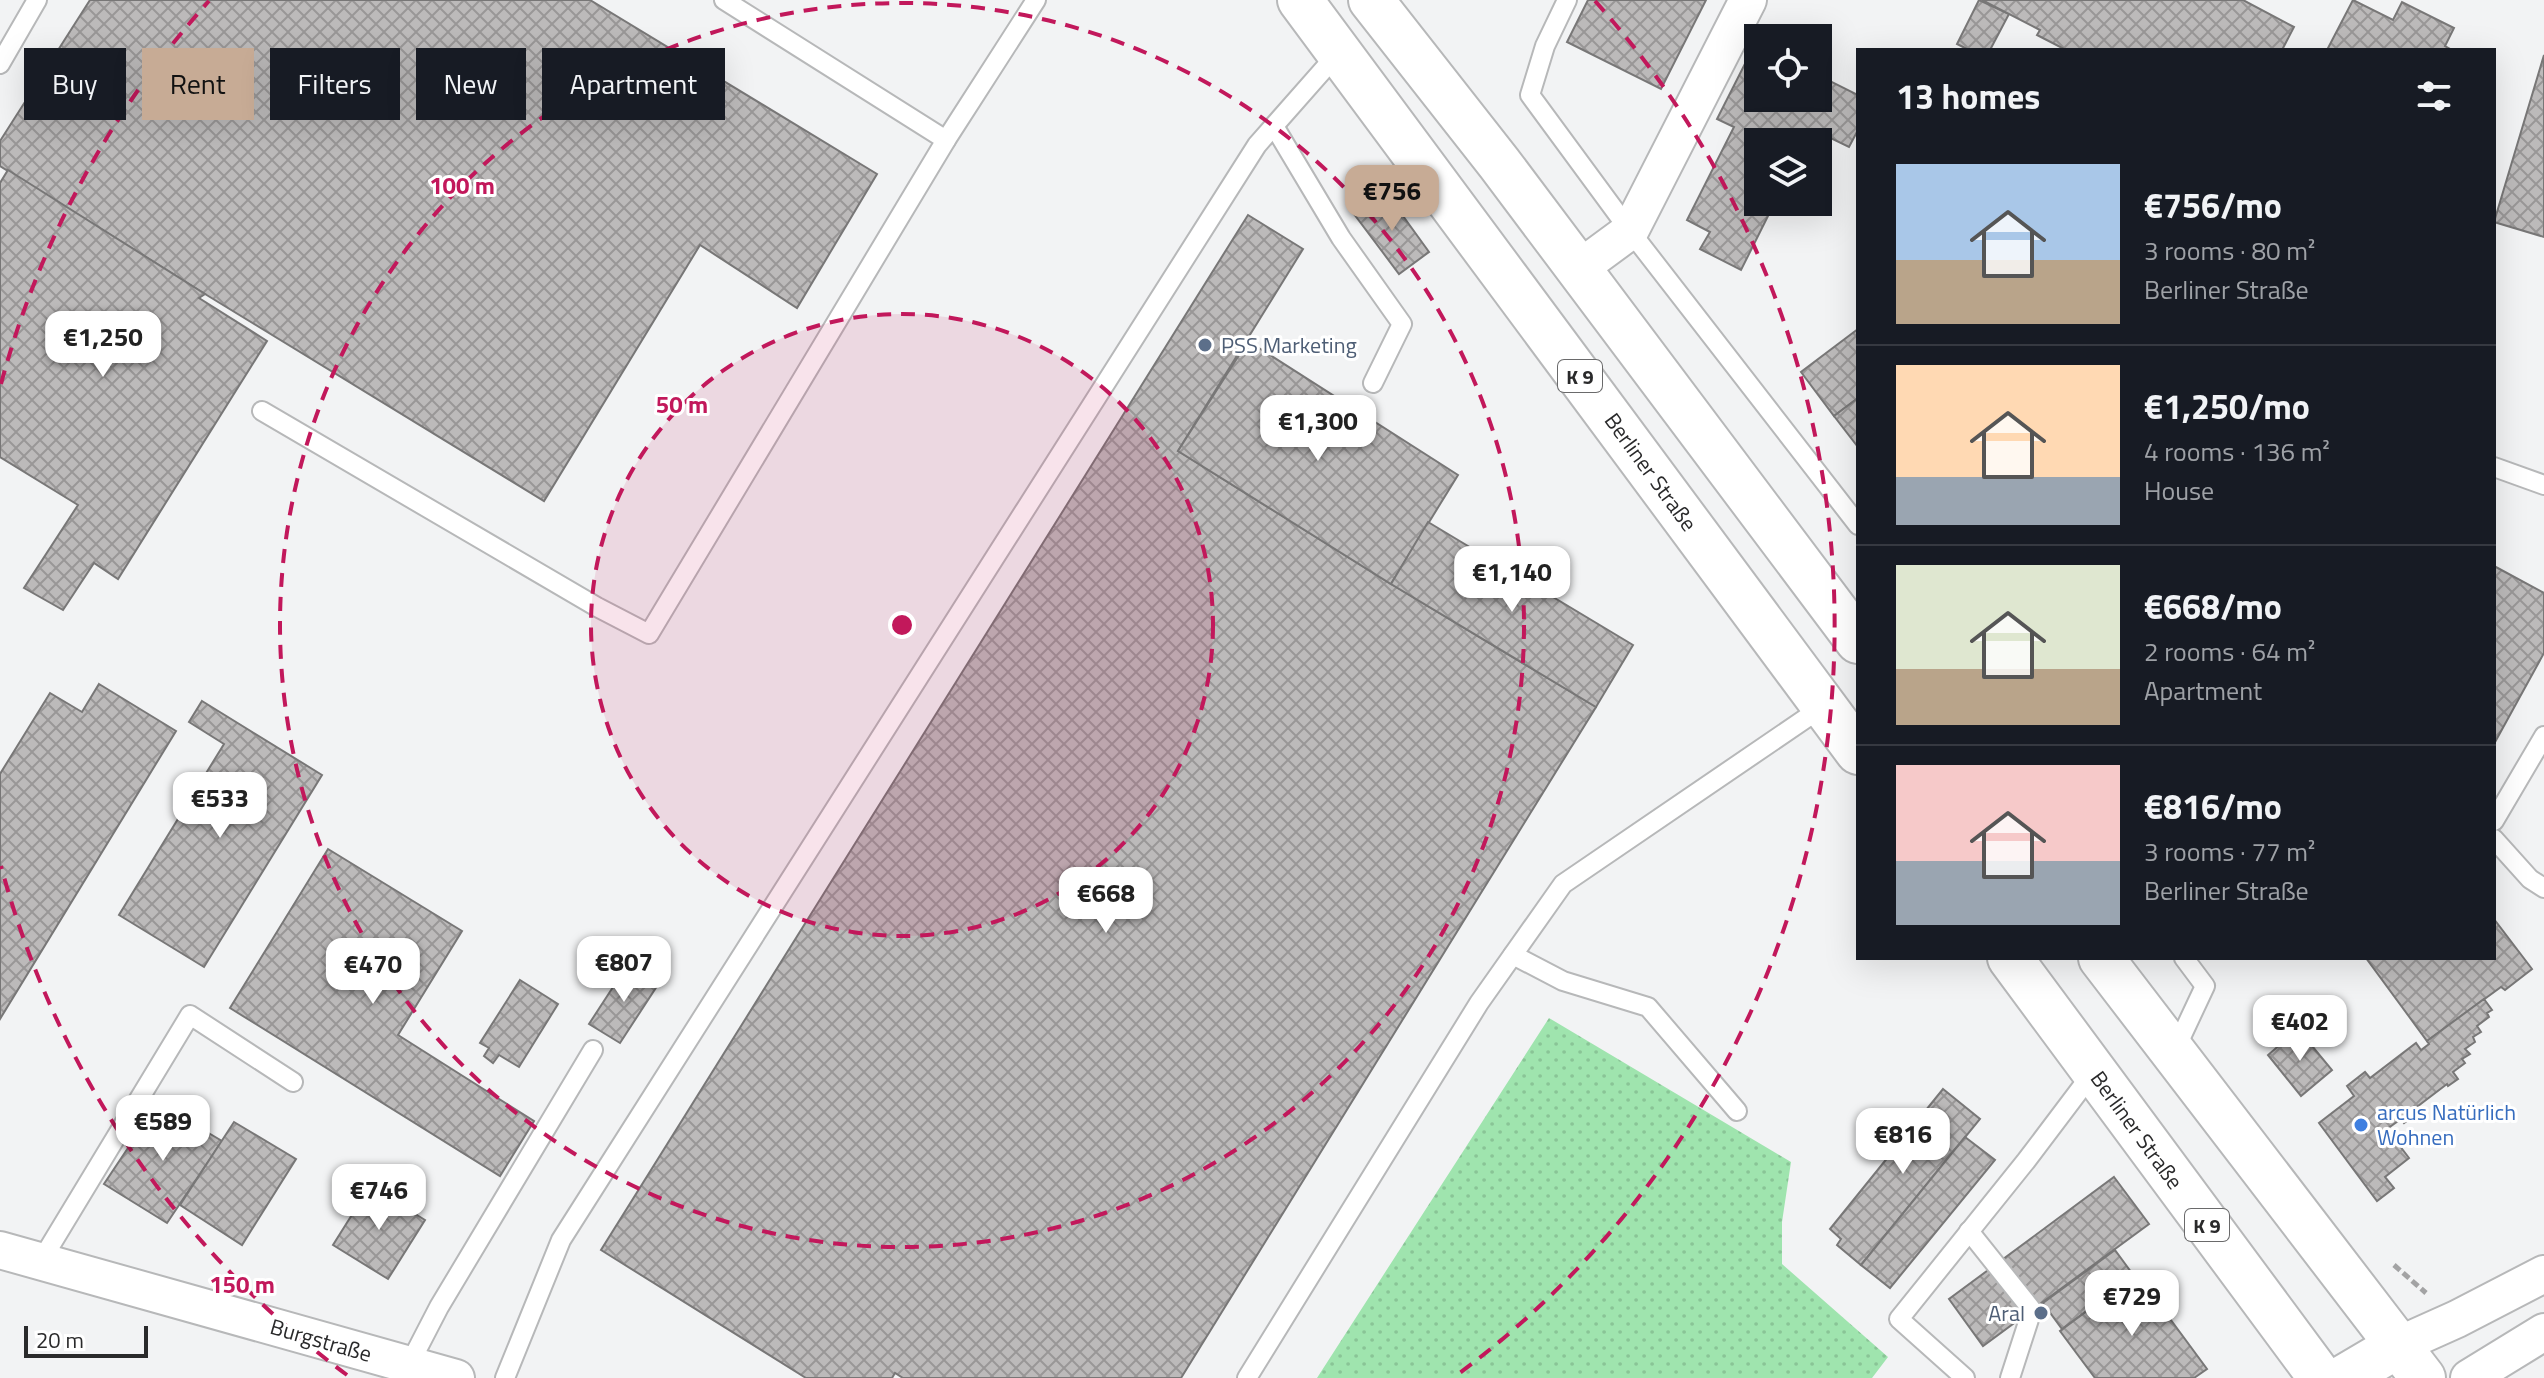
<!DOCTYPE html>
<meta charset="utf-8">
<style>
body{margin:0;font-family:"Titillium Web",sans-serif;background:#242831;color:#f1f3f6;height:100vh;display:flex;flex-direction:column;font-size:30px;white-space:nowrap}
*{box-sizing:border-box;margin:0}
p{font-size:26px;color:#9ea1a6}
.icon{flex:none;width:44px;height:44px;fill:none;stroke:currentColor;stroke-width:2;stroke-linecap:round;stroke-linejoin:round}
.map{position:relative;flex:1;overflow:hidden}
.side{position:absolute;left:1856px;top:48px;width:640px;height:912px;display:flex;flex-direction:column;background:#171b24;border-radius:0px;box-shadow:0 8px 32px #0002}
.side>*{flex:none}
.banner{position:absolute;left:24px;top:48px;width:760px;height:72px;display:flex;gap:16px}
.fabs{position:absolute;left:1744px;top:24px;display:grid;gap:16px}
.fabs a{display:grid;place-items:center;width:88px;height:88px;border-radius:0px;background:#171b24;box-shadow:0 8px 32px #0002;font-size:40px}
.scale{position:absolute;left:24px;bottom:20px;width:124px;box-sizing:border-box;padding-left:8px;border:4px solid #2a2a2b;border-top:0;font-size:22px;line-height:28px;white-space:nowrap;color:#2a2a2b;-webkit-text-stroke:6px #fff;paint-order:stroke}
.price{position:absolute;translate:-50% -68px;padding:0 18px;border-radius:16px;background:#fff;color:#222;font-size:26px;line-height:52px;filter:drop-shadow(0 2px 4px #0008)}
.price::after{content:'';position:absolute;left:50%;top:48px;width:24px;height:18px;margin-left:-12px;background:inherit;clip-path:polygon(0 0,100% 0,50% 100%)}
.price.on{background:#c7ab95;color:#111}
ul{padding:0;list-style:none}
li{display:flex;align-items:center;gap:24px;height:200px;padding:0 40px}
li+li{border-top:2px solid #363941}
li span{display:grid;place-items:center;flex:none;width:224px;height:160px;border-radius:0px;color:#555}
li>.icon{margin-inline-start:auto}
span .icon{width:96px;height:96px;fill:#fffc;stroke-width:1}
li b{font-size:34px}
h2{display:flex;justify-content:space-between;align-items:center;height:96px;padding:0 40px;font-size:34px}
.pill{padding:0 28px;border-radius:0px;background:#171b24;box-shadow:0 8px 32px #0002;font-size:28px;line-height:72px}
.pill.on{background:#c7ab95;color:#111}
.map>svg:first-child{display:block}
.grass{fill:url(#grass-dots)}
.building{fill:url(#building-cross-hatch);stroke:#787777;stroke-width:2}
.lines{fill:none;stroke-linecap:round;stroke-linejoin:round}
.service-casing{stroke:#b7b8b9;stroke-width:22}
.minor-casing{stroke:#b7b8b9;stroke-width:40}
.primary-casing{stroke:#b7b8b9;stroke-width:48}
.path{stroke:#a3a3a4;stroke-width:5;stroke-dasharray:8 4;stroke-linecap:butt}
.service{stroke:#fff;stroke-width:18}
.minor{stroke:#fff;stroke-width:36}
.primary{stroke:#fff;stroke-width:44}
.ring{fill:none;stroke:#c2185b;stroke-width:4;stroke-dasharray:14 10}
.service-dot{fill:#5c6f8a;stroke:#fff;stroke-width:3}
.shop-dot{fill:#3f7fe0;stroke:#fff;stroke-width:3}
.labels{text-anchor:middle;dominant-baseline:central;stroke-width:6;stroke-linejoin:round;paint-order:stroke}
.shield{fill:#fff;stroke:#6a6a6b;stroke-width:2}
.shield-label{font-size:20px;font-weight:bold;fill:#2a2a2b}
.service-label{font-size:22px;fill:#4e5e75;stroke:#fff;text-anchor:start}
.street-label{font-size:22px;fill:#2a2a2b;stroke:#fff}
.shop-label{font-size:22px;fill:#366cbe;stroke:#fff;text-anchor:start}
.centre{fill:#c2185b;stroke:#fff;stroke-width:4}
.ring-label{font-size:24px;text-anchor:middle;font-weight:bold;fill:#c2185b;stroke:#fff;stroke-width:6;stroke-linejoin:round;paint-order:stroke}
</style>
<div class="map">
<svg width="2544" height="1378" viewBox="0 0 2544 1378">
<defs>
<pattern id="grass-dots" width="8" height="8" patternUnits="userSpaceOnUse" patternTransform="scale(2)"><rect width="8" height="8" fill="#9fe4ae"/><path d="M2 2h.1M6 6h.1" fill="none" stroke="#89c496" stroke-width="1.8" stroke-linecap="round"/></pattern>
<pattern id="building-cross-hatch" width="8" height="8" patternUnits="userSpaceOnUse" patternTransform="scale(2)"><rect width="8" height="8" fill="#bcbaba"/><path d="M0 0l8 8M0 8l8-8" fill="none" stroke="#999797"/></pattern>
</defs>
<rect width="100%" height="100%" fill="#f2f3f4"/>
<polygon class="grass" points="1549,1018 1791,1162 1782,1222 1782,1264 1888,1357 1872,1378 1317,1378"/>
<g class="building">
<polygon points="90,0 590,0 877,174 797,308 700,245 544,501 205,294 0,166 0,141"/>
<polygon points="1588,0 1706,0 1661,89 1567,42"/>
<polygon points="1979,0 2009,14 1990,50 1969,50 1957,44"/>
<polygon points="1982,0 2243,0 2294,27 2282,50 2066,50 2037,35 2040,30"/>
<polygon points="2353,0 2393,20 2402,2 2454,28 2445,46 2452,50 2327,50"/>
<polygon points="1755,44 1758,45 1758,98 1818,98 1818,75 1858,95 1858,130 1849,147 1812,129 1805,142 1758,142 1758,202 1775,202 1741,270 1700,249 1710,232 1687,220 1734,127 1717,119"/>
<polygon points="2544,55 2544,237 2494,222"/>
<polygon points="8,170 205,294 199,298 267,341 118,579 94,563 63,610 24,588 78,505 0,457 0,183"/>
<polygon points="1385,191 1429,252 1399,274 1354,214"/>
<polygon points="1248,215 1303,249 1178,451 1391,584 1596,707 1181,1378 903,1378 895,1373 892,1378 806,1378 601,1250"/>
<polygon points="1858,329 1858,398 1834,416 1801,372"/>
<polygon points="1248,341 1458,475 1391,584 1178,451"/>
<polygon points="1858,398 1858,447 1834,416"/>
<polygon points="1428,522 1633,645 1596,707 1391,584"/>
<polygon points="2494,566 2544,593 2544,653 2494,744"/>
<polygon points="99,684 176,731 0,1019 0,774 50,693 82,712"/>
<polygon points="202,701 322,775 204,967 119,915 224,744 189,722"/>
<polygon points="328,849 462,931 398,1035 534,1121 500,1176 230,1008"/>
<polygon points="2494,919 2532,969 2505,990 2501,987 2427,1041 2366,958 2494,958"/>
<polygon points="628,964 659,983 620,1043 589,1024"/>
<polygon points="520,980 558,1004 519,1067 499,1055 493,1063 484,1056 489,1048 480,1043"/>
<polygon points="2484,999 2492,1010 2487,1013 2489,1017 2477,1026 2481,1032 2473,1037 2475,1042 2465,1049 2470,1054 2462,1059 2465,1063 2453,1072 2458,1079 2448,1086 2447,1084 2405,1116 2408,1120 2404,1123 2401,1119 2387,1129 2409,1158 2385,1177 2394,1188 2377,1201 2319,1123 2354,1096 2347,1086 2365,1072 2370,1078 2416,1043 2421,1050 2429,1044 2427,1041"/>
<polygon points="2298,1029 2332,1070 2301,1096 2268,1055"/>
<polygon points="1943,1089 1980,1119 1861,1265 1837,1245 1841,1239 1830,1229"/>
<polygon points="158,1103 222,1141 167,1223 104,1184"/>
<polygon points="234,1122 296,1159 242,1245 180,1205"/>
<polygon points="1965,1137 1995,1160 1890,1288 1861,1265"/>
<polygon points="2114,1177 2149,1224 1983,1346 1949,1299"/>
<polygon points="370,1186 425,1220 388,1279 333,1245"/>
<polygon points="2115,1250 2134,1276 2062,1329 2043,1303"/>
<polygon points="2137,1274 2207,1369 2194,1378 2095,1378 2060,1331"/>
</g>
<g class="lines">
<g class="service-casing">
<g id="service">
<polyline points="724,0 946,140 1036,0"/>
<polyline points="1567,0 1545,46 1530,95 1630,231 1858,525"/>
<polyline points="0,64 37,0"/>
<polyline points="1274,126 1341,238 1402,324 1373,383"/>
<polyline points="262,411 597,607 649,634 946,140"/>
<polyline points="2494,467 2544,485"/>
<polyline points="2494,821 2544,736"/>
<polyline points="2494,839 2530,879 2544,888"/>
<polyline points="1513,955 1563,981 1648,1007 1737,1111"/>
<polyline points="2175,1050 2205,986 2184,958"/>
<polyline points="1969,1231 2032,1310 2010,1378"/>
<polyline points="41,1261 190,1015 293,1082"/>
<polyline points="409,1365 439,1307 593,1050"/>
<polyline points="505,1378 561,1240 1257,145 1339,52"/>
<polyline points="1247,1378 1479,1003 1563,884 1824,706"/>
<polyline points="1965,1378 1899,1319 2026,1161 2094,1071"/>
</g>
</g>
<g class="minor-casing">
<g id="minor">
<polyline points="1577,270 1630,231 1748,0"/>
<polyline points="0,1250 456,1378"/>
<polyline points="2399,1345 2457,1319 2544,1274"/>
<polyline points="2469,1378 2544,1332"/>
</g>
</g>
<g class="primary-casing">
<g id="primary">
<polyline points="1300,0 1858,752"/>
<polyline points="1371,0 1499,163 1858,641"/>
<polyline points="2010,958 2321,1378"/>
<polyline points="2101,958 2423,1378"/>
<polyline points="2343,1378 2399,1345"/>
</g>
</g>
<polyline class="path" points="2394,1265 2426,1293"/>
<use href="#service" class="service"/>
<use href="#minor" class="minor"/>
<use href="#primary" class="primary"/>
</g>
<circle cx="902" cy="625" r="311" fill="#c2185b" fill-opacity=".12"/>
<g class="ring">
<circle cx="902" cy="625" r="311"/>
<circle cx="902" cy="625" r="622"/>
<path d="M347 1375A933 933 0 0 1 1 866M1 384A933 933 0 0 1 209 1M1595 1A933 933 0 0 1 1457 1375"/>
</g>
<g class="service-dot">
<circle cx="1205" cy="345" r="8"/>
<circle cx="2041" cy="1313" r="8"/>
</g>
<circle class="shop-dot" cx="2361" cy="1125" r="8"/>
<g class="labels">
<g class="shield">
<rect x="1558" y="360" width="44" height="32" rx="6"/>
<rect x="2185" y="1209" width="44" height="32" rx="6"/>
</g>
<g class="shield-label">
<text x="1580" y="376">K 9</text>
<text x="2207" y="1225">K 9</text>
</g>
<g class="service-label">
<text x="1221" y="345">PSS Marketing</text>
<text x="2025" y="1313" text-anchor="end">Aral</text>
</g>
<g class="street-label">
<text transform="translate(1651 472) rotate(54)">Berliner Straße</text>
<text transform="translate(2137 1130) rotate(54)">Berliner Straße</text>
<text transform="translate(321 1340) rotate(16)">Burgstraße</text>
</g>
<g class="shop-label">
<text x="2377" y="1112">arcus Natürlich<tspan x="2377" dy="25">Wohnen</tspan></text>
</g>
</g>
<circle cx="902" cy="625" r="12" class="centre"/>
<g class="ring-label">
<text x="462" y="194">100 m</text>
<text x="682" y="413">50 m</text>
<text x="242" y="1293">150 m</text>
</g>
</svg>
<div class="fabs">
<a><svg class="icon" aria-label="locate" viewBox="0 0 24 24"><circle cx="12" cy="12" r="6"/><path d="M12 2v4M12 18v4M2 12h4M18 12h4"/></svg></a>
<a><svg class="icon" aria-label="layers" viewBox="0 0 24 24"><path d="M12 4l9 5-9 5-9-5zM3 14l9 5 9-5"/></svg></a>
</div>
<div class="scale">20 m</div>
<b class="price on" style="left:1392px;top:233px">€756</b>
<b class="price" style="left:103px;top:379px">€1,250</b>
<b class="price" style="left:1318px;top:463px">€1,300</b>
<b class="price" style="left:1512px;top:614px">€1,140</b>
<b class="price" style="left:220px;top:840px">€533</b>
<b class="price" style="left:1106px;top:935px">€668</b>
<b class="price" style="left:624px;top:1004px">€807</b>
<b class="price" style="left:373px;top:1006px">€470</b>
<b class="price" style="left:2300px;top:1063px">€402</b>
<b class="price" style="left:163px;top:1163px">€589</b>
<b class="price" style="left:1903px;top:1176px">€816</b>
<b class="price" style="left:379px;top:1232px">€746</b>
<b class="price" style="left:2132px;top:1338px">€729</b>
<div class="banner">
<a class="pill">Buy</a>
<a class="pill on">Rent</a>
<a class="pill">Filters</a>
<a class="pill">New</a>
<a class="pill">Apartment</a>
</div>
<section class="side">
<h2>13 homes<svg class="icon" aria-label="filters" viewBox="0 0 24 24"><path d="M4 7h16M4 17h16"/><circle cx="9" cy="7" r="2"/><circle cx="15" cy="17" r="2"/></svg></h2>
<ul>
<li><span style="background:linear-gradient(#a9c7e8 60%,#b9a48a 0)"><svg class="icon" aria-label="home" viewBox="0 0 24 24"><path d="M3 11l9-7 9 7M6 9v11h12V9"/></svg></span><div><b>€756/mo</b><p>3 rooms · 80 m²</p><p>Berliner Straße</p></div></li>
<li><span style="background:linear-gradient(#ffd9b3 70%,#9aa5b1 0)"><svg class="icon" aria-label="home" viewBox="0 0 24 24"><path d="M3 11l9-7 9 7M6 9v11h12V9"/></svg></span><div><b>€1,250/mo</b><p>4 rooms · 136 m²</p><p>House</p></div></li>
<li><span style="background:linear-gradient(#dfe7d0 65%,#b9a48a 0)"><svg class="icon" aria-label="home" viewBox="0 0 24 24"><path d="M3 11l9-7 9 7M6 9v11h12V9"/></svg></span><div><b>€668/mo</b><p>2 rooms · 64 m²</p><p>Apartment</p></div></li>
<li><span style="background:linear-gradient(#f6c9c9 60%,#9aa5b1 0)"><svg class="icon" aria-label="home" viewBox="0 0 24 24"><path d="M3 11l9-7 9 7M6 9v11h12V9"/></svg></span><div><b>€816/mo</b><p>3 rooms · 77 m²</p><p>Berliner Straße</p></div></li>
</ul>
</section>
</div>
